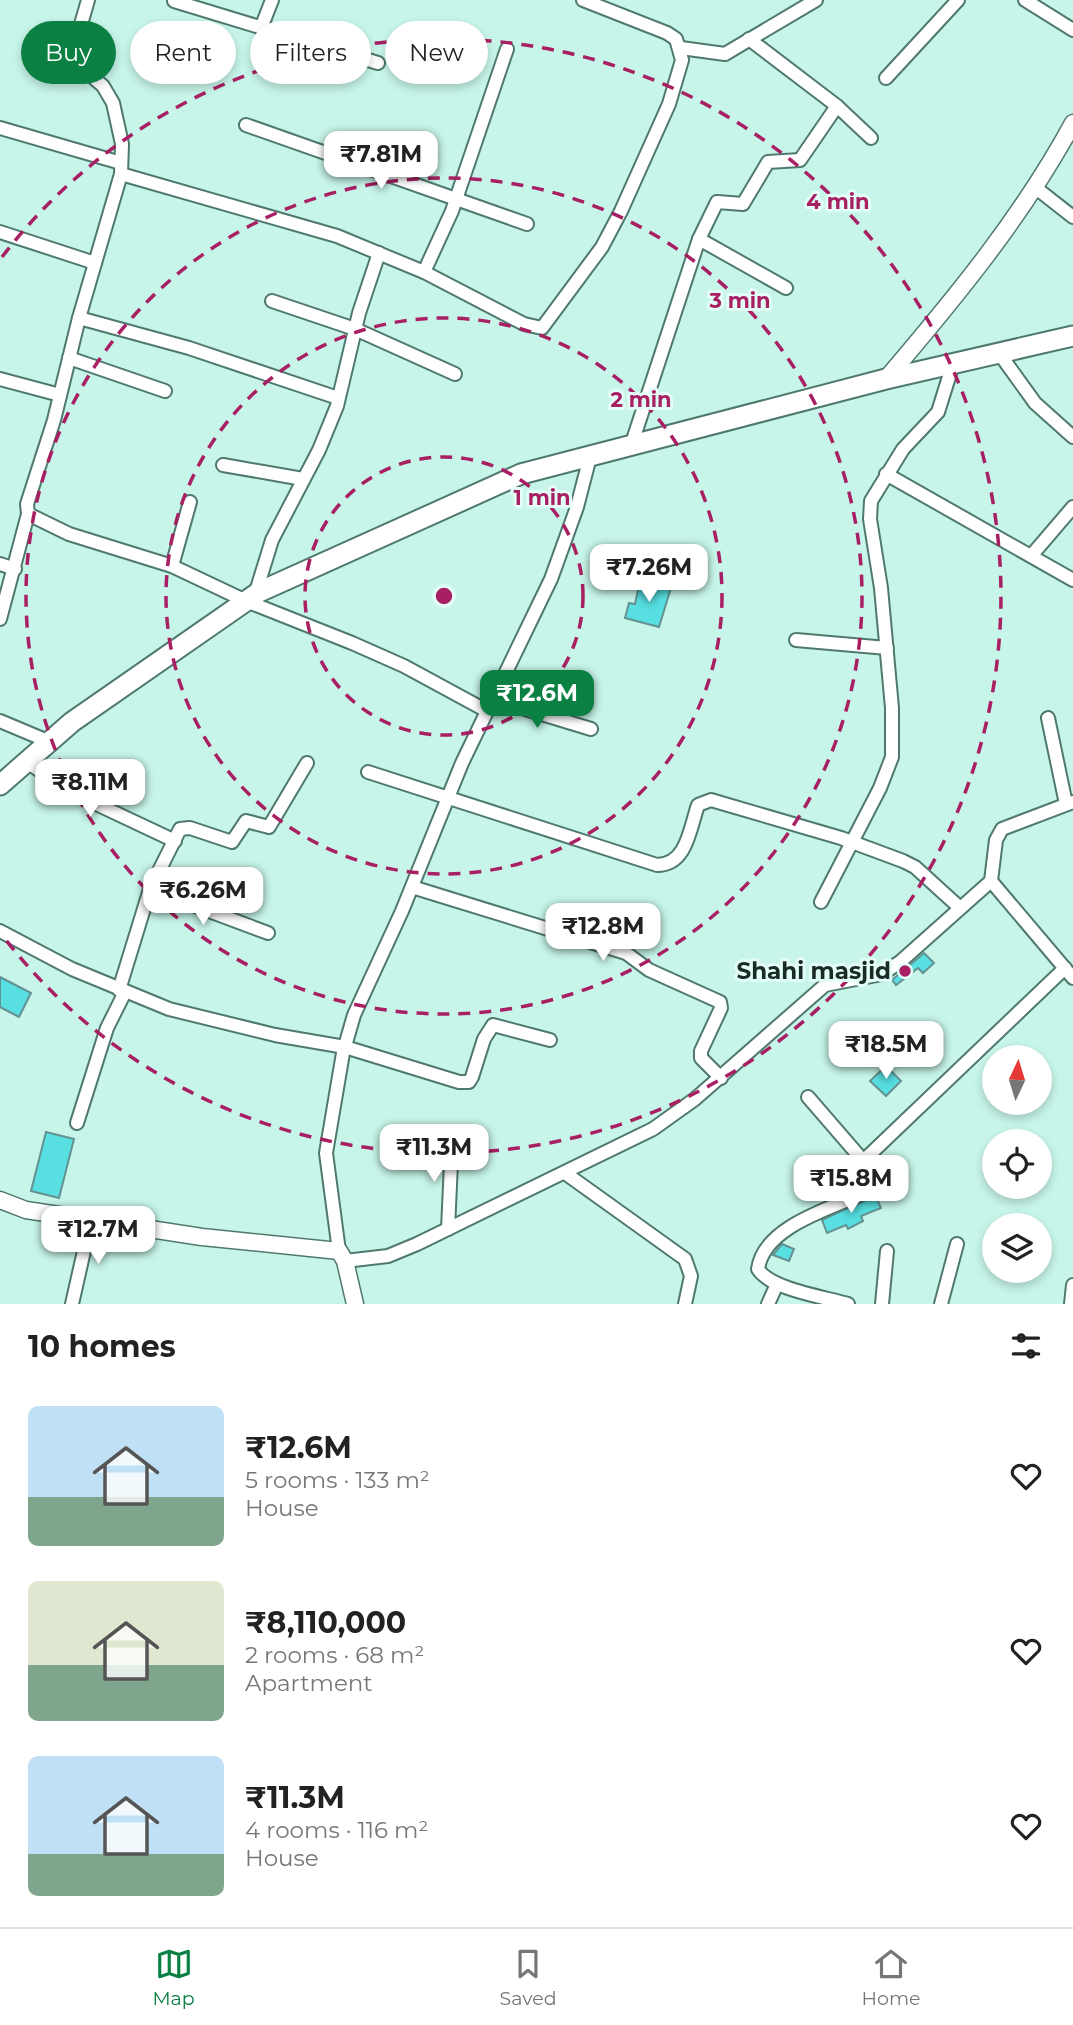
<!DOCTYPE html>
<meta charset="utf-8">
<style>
body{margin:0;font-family:Montserrat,sans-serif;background:#f2f2f2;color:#222;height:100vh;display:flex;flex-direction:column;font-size:26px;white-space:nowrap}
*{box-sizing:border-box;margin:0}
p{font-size:23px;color:#767676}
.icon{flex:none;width:38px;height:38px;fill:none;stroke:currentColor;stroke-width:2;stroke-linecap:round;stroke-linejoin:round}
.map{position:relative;height:1304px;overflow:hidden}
.details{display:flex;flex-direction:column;background:#fff;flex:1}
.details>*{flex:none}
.banner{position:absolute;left:21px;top:21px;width:700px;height:63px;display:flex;gap:14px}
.needle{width:46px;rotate:4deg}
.fabs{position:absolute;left:982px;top:1045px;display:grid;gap:14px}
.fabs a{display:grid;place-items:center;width:70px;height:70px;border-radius:50%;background:#fff;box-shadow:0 4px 10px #0003;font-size:35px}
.price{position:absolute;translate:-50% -60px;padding:0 16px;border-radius:14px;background:#fff;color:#222;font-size:23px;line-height:46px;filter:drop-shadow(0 2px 4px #0008)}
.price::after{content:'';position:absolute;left:50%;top:42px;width:21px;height:16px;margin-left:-10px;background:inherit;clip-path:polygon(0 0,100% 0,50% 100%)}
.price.selected{background:#0b8043;color:#fff}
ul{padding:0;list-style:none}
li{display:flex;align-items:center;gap:21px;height:175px;padding:0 28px}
li span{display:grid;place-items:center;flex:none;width:196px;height:140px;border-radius:10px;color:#555}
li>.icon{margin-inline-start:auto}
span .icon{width:84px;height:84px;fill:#fffc;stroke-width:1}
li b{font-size:30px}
h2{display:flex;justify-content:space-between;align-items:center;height:84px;padding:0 28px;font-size:30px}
.tag{padding:0 24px;border-radius:32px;background:#fff;box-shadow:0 4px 10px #0003;font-size:24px;line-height:63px}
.tag.selected{background:#0b8043;color:#fff}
.tab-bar{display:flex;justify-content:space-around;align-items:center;height:98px;border-top:2px solid #e0e0e0;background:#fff;font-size:19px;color:#767676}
.tab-bar a{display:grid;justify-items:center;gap:4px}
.tab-bar .selected{color:#0b8043}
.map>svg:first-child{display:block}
.building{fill:#57dfe1;stroke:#649292;stroke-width:2}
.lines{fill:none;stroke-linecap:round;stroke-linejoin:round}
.minor-casing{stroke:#4f796f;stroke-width:16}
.tertiary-casing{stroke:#4f796f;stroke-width:19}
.secondary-casing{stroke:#4f796f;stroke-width:23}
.minor{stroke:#fff;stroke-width:12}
.tertiary{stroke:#fff;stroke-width:16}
.secondary{stroke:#fff;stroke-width:19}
.ring{fill:none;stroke:#a91f63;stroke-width:3.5;stroke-dasharray:12 9}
.poi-dot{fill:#a91f63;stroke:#e3fef6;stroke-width:2.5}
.labels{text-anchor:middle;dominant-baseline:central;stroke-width:6;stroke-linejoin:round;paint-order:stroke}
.poi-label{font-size:23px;font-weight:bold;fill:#1a2b27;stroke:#e3fef6;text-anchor:end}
.centre{fill:#a91f63;stroke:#e3fef6;stroke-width:3.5}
.ring-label{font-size:21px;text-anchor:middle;font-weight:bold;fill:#a91f63;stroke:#e3fef6;stroke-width:6;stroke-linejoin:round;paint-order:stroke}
</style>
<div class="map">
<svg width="1073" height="1304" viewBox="0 0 1073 1304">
<rect width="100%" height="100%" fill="#c7f5e9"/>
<g class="building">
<polygon points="640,581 671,588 659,627 625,618 629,603 635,604"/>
<polygon points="924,953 934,963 923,973 918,968 896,985 892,980"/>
<polygon points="0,977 31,993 19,1017 0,1007"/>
<polygon points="886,1066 901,1081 886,1096 870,1081"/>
<polygon points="46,1132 74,1139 59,1198 31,1191"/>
<polygon points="875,1195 881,1208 861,1216 863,1221 848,1229 846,1225 827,1233 822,1220"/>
<polygon points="782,1244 794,1249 789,1261 773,1255"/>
</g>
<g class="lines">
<g class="minor-casing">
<g id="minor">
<polyline points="88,0 73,52 75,62 103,86 113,103 122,144 121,174 79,318 54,420 27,504 28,514 69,534 172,566 246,601 352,643 404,666 487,711"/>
<polyline points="1025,0 1073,30"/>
<polyline points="174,1 378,63"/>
<polyline points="261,28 272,0"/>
<polyline points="749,39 837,106 871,138"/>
<polyline points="681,48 725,54 816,0"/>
<polyline points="886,78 958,0"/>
<polyline points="246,125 527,224"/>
<polyline points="0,128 121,163"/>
<polyline points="121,174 337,236 424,272 524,324 542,328 602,247 621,211 669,104 682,60 676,39 667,33 583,0"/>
<polyline points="1036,188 1073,217"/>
<polyline points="0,232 95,263"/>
<polyline points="699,239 786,288"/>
<polyline points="424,272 452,211 507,49"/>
<polyline points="272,301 355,329 455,374"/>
<polyline points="79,318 189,348 338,398"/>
<polyline points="999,353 1035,403 1073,437"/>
<polyline points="69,358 165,391"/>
<polyline points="0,379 60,395"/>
<polyline points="632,443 699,239 717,202 743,204 768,162 800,160 837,106"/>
<polyline points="223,465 303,479"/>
<polyline points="886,474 1073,580"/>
<polyline points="1031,556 1073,507"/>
<polyline points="0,564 15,569"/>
<polyline points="172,566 190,502"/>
<polyline points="255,595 272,540 319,450 337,406 359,313 379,253"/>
<polyline points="0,619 28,514"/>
<polyline points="796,640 887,648"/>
<polyline points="492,699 591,729"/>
<polyline points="1048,718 1066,804"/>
<polyline points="0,721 50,742"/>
<polyline points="27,762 71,792 175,841"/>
<path d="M368,772L657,865C687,865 690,828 698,805L711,800L841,838L903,861L915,867L959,907"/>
<polyline points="991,881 1073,978"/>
<polyline points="412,887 626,953 649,970 720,1002 721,1008 701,1051 701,1058 721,1078"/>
<polyline points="150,889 268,933"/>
<polyline points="821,902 880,788 892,757 892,708 881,588 870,519 871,501 903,449 938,412 953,364"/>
<polyline points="0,931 72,969 169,1009 275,1035 345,1047 459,1082 469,1082 472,1077 484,1039 493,1025 550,1040"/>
<polyline points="119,990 150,889 180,829 190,828 232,842 246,821 269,827 307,763"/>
<path d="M808,1097L859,1156L871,1186L867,1192C832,1208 764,1226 758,1269C770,1289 824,1297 848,1304"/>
<polyline points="77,1123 107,1028 125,992"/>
<polyline points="862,1162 1065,968"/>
<polyline points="565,1173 685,1259 691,1276 685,1304"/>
<polyline points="448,1229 452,1141"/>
<polyline points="339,1251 326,1153 343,1053 354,1015 402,911 462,763 551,579 577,507 591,453"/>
<polyline points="345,1261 388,1256 417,1244 653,1129 695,1099 825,985 882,974 900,962 991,881 996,840 1002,829 1073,802"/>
<polyline points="72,1304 91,1220"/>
<polyline points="768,1304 777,1284"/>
<polyline points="882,1304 887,1251"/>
<polyline points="941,1304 957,1244"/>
<polyline points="1071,1304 1073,1285"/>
</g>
</g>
<g class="tertiary-casing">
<g id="tertiary">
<path d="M886,379C955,298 1022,217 1073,123"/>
<polyline points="0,1200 26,1210 202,1237 339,1251 345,1261 355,1304"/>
</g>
</g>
<g class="secondary-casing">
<polyline id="secondary" points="0,785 72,722 259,592 521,474 886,379 1073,336"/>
</g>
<use href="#minor" class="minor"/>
<use href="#tertiary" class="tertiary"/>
<use href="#secondary" class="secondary"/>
</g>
<g class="ring">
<circle cx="444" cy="596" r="139"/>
<circle cx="444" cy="596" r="278"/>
<circle cx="444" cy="596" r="418"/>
<path d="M2 257A557 557 0 1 1 2 935"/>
</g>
<circle class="poi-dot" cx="905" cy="971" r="7"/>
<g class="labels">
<g class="poi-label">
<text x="891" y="971">Shahi masjid</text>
</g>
</g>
<circle cx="444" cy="596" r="10" class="centre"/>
<g class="ring-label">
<text x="838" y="209">4 min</text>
<text x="740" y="308">3 min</text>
<text x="641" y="407">2 min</text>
<text x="542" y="505">1 min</text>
</g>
</svg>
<div class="fabs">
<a><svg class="needle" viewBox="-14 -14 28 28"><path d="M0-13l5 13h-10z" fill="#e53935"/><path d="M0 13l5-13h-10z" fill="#767676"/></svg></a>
<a><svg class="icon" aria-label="locate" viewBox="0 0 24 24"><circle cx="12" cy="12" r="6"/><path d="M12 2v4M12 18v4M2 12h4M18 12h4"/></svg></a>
<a><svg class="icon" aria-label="layers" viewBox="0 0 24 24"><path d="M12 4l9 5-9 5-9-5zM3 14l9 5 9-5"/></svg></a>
</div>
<b class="price" style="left:381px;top:191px">₹7.81M</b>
<b class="price" style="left:649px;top:604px">₹7.26M</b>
<b class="price selected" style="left:537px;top:730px">₹12.6M</b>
<b class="price" style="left:90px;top:819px">₹8.11M</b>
<b class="price" style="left:203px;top:927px">₹6.26M</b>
<b class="price" style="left:603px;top:963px">₹12.8M</b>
<b class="price" style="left:886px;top:1081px">₹18.5M</b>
<b class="price" style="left:434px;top:1184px">₹11.3M</b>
<b class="price" style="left:851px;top:1215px">₹15.8M</b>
<b class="price" style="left:98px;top:1266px">₹12.7M</b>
<div class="banner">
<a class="tag selected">Buy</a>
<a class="tag">Rent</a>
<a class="tag">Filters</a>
<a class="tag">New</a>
</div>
</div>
<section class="details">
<h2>10 homes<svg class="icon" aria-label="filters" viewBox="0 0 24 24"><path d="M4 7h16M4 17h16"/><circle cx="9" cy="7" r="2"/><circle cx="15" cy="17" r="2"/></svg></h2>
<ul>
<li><span style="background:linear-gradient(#bfe0f5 65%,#7fa58c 0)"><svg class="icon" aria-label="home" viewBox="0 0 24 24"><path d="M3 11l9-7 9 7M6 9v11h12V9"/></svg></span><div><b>₹12.6M</b><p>5 rooms · 133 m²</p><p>House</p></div><svg class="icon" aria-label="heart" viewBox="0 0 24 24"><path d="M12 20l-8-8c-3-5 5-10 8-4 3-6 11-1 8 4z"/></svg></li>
<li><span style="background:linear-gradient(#dfe7d0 60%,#7fa58c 0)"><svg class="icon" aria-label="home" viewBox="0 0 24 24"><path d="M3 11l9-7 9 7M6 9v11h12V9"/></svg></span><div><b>₹8,110,000</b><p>2 rooms · 68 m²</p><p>Apartment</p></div><svg class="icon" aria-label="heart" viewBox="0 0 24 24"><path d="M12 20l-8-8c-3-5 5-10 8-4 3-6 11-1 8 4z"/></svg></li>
<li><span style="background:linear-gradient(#bfe0f5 70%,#7fa58c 0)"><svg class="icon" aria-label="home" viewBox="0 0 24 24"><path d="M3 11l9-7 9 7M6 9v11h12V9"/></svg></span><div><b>₹11.3M</b><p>4 rooms · 116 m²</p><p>House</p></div><svg class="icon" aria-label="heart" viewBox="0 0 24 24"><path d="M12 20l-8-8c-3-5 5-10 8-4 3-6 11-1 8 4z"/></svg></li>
</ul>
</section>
<nav class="tab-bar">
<a class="selected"><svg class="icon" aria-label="map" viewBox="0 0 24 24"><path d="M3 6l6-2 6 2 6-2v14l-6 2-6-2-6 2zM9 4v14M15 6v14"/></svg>Map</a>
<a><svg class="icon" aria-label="saved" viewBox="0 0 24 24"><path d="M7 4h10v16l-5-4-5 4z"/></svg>Saved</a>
<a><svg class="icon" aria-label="home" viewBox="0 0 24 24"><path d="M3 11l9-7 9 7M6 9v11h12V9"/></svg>Home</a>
</nav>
